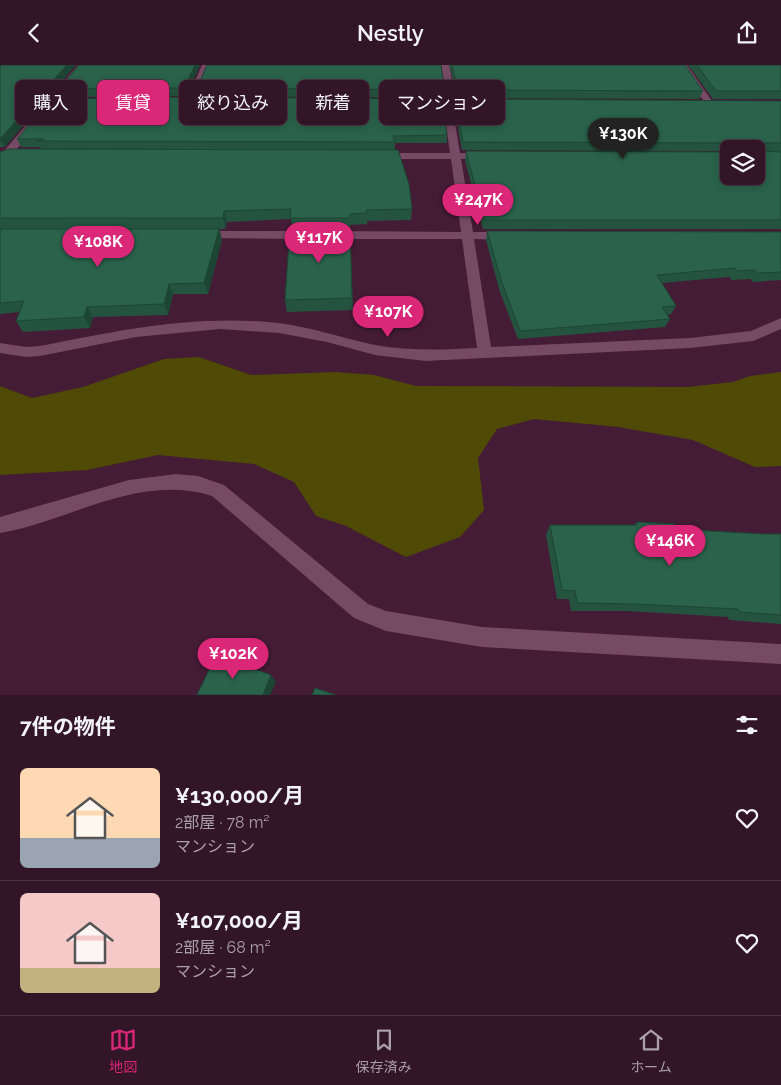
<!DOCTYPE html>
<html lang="ja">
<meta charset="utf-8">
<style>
body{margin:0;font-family:Raleway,"Noto Sans JP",sans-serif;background:#3e2234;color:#f1f3f6;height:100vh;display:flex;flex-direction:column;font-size:19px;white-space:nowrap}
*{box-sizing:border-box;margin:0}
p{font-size:16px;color:#a99fa8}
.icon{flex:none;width:28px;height:28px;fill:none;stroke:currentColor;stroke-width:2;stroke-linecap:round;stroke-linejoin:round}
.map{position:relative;height:630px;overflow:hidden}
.details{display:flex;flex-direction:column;background:#331528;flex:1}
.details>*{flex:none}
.hud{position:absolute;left:15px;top:15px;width:500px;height:45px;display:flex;gap:10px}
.controls{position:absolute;left:720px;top:75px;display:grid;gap:10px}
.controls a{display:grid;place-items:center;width:45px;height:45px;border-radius:8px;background:#331528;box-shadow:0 2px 8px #0003,0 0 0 1px #4e3445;font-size:25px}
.price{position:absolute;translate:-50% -42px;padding:0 11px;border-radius:18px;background:#db2777;color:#fff;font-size:16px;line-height:32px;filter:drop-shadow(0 1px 2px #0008)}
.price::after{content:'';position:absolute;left:50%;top:30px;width:15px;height:11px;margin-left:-8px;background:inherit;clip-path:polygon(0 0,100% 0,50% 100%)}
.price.current{background:#222;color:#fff}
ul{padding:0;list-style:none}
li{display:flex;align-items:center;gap:15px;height:125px;padding:0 20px}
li+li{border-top:1px solid #4e3445}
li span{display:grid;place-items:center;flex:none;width:140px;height:100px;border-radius:8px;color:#555}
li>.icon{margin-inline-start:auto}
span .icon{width:60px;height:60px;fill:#fffc;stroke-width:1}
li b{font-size:21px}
h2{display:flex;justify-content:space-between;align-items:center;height:60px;padding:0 20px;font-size:21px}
.tag{padding:0 18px;border-radius:8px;background:#331528;box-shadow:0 2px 8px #0003,0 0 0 1px #4e3445;font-size:18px;line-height:45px}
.tag.current{background:#db2777;color:#fff}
header{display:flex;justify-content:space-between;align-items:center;height:65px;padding:0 20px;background:#331528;font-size:22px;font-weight:600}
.menu{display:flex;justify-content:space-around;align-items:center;height:70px;border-top:1px solid #4e3445;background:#331528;font-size:14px;color:#a99fa8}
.menu a{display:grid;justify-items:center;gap:2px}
.menu .current{color:#db2777}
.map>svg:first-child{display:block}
.green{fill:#4f4a05}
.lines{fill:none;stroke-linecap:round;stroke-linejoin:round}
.street{fill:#764a64;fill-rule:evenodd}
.wall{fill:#245440}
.shaded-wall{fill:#1d4534}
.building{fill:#2a624b;stroke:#1d4534}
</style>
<header><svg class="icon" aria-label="back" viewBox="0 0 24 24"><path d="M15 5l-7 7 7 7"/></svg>Nestly<svg class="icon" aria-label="share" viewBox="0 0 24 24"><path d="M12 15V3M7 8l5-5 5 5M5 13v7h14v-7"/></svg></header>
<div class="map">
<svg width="781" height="630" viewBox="0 0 781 630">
<rect width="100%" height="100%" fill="#441c35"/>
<polygon class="green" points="199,292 251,310 336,307 374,310 416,321 687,322 733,317 750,311 781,307 781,401 755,402 693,375 618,362 534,354 497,364 478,393 484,445 460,472 406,492 346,461 316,451 294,417 254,399 158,390 87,405 0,410 0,321 32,333 83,322 164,294"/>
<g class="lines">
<g class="street">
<polygon points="78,0 86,0 11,91 3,91 3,87"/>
<polygon points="202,0 210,0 196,33 205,33 209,36 205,39 187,38 186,36"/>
<path d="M441,0H449L456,34H475L479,37L475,40H452L460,88H486L491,91L486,94H461L473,167H506L512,171L506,175L474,174L491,282L690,273L751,266L781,253V264L753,276L690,283L426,296L375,290L327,277L279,268L220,264L136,272L40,291L26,292L0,288V278L26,282L40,281C120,265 196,249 278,258C311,262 342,273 375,280C409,286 443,285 477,283L462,174H331L325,170L331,166L461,167L451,94H381L376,91L381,88H450L443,40H423L419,37L423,34H447Z"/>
<polygon points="679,0 687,0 714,39 713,41 707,41"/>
<polygon points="201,166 308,166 314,170 308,174 197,173 197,167"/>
<path d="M176,409L198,411L224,420L368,539L386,546L482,562L781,579V599L482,582L386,566L354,553L212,431C138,408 71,456 0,468V452L129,415Z"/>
</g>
</g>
<g class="wall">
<polygon points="0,0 5,82 0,82"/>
<polygon points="79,0 200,0 186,31 62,32 59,24"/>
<polygon points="449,0 685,0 703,26 699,34 458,33"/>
<polygon points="688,0 781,0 781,34 713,34"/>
<polygon points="197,23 444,25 444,33 199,31"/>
<polygon points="455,34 781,36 781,87 772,86 781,87 781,164 483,164 465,95 466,86 729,111 756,84 729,84 729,86 462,85 454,42"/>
<polygon points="447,70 447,78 395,78 395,85 412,144 411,155 367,156 367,159 350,160 353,245 287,247 285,235 292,163 291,154 227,157 225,164 0,164 0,87 41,84 40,82 21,82 17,74"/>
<polygon points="0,164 219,164 222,175 208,229 173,229 168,250 93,252 90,263 23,267 16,256 20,247 0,249"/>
<polygon points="487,166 781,167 781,215 753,217 750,214 732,215 729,212 662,218 676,241 671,249 667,250 670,254 665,262 518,274 500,227 486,175"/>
<polygon points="637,457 676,464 762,469 781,469 781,559 729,555 728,552 628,546 571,546 569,534 557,534 546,470 550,460 634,460"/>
</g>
<g class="shaded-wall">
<polygon points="67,0 76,0 5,82 0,74"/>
<polygon points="195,0 200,0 186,31 184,23"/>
<polygon points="224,146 227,157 225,164 223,153"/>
<polygon points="219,164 222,175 208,229 204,218"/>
<polygon points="169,219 173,229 168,250 164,239"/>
<polygon points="87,242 93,252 90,263 84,252"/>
<polygon points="271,610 276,617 270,630 263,630"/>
</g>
<g class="building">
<polygon points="0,0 67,0 0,74"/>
<polygon points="79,0 195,0 184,23 59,24"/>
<polygon points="207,0 441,0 444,25 197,23"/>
<polygon points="452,0 685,0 703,26 458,25"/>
<polygon points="697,0 781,0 781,26 716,26"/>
<polygon points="189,32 442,34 447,70 393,71 395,77 37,76 44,74 17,74 51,34"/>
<polygon points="455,34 781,36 781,78 760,78 758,86 781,87 781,155 484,155 466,86 729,87 729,111 756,111 756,84 734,84 735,80 733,78 463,77"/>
<polygon points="9,84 398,85 409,119 412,144 366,145 367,148 350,149 350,153 290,153 291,144 224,146 223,153 0,153 0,87"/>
<polygon points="290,163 350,163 352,233 285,235"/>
<polygon points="0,164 219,164 204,218 169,219 164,239 87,242 84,252 16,256 24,236 0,238"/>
<polygon points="487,166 781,167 781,207 758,208 755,205 737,206 735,203 657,210 676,241 662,242 670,254 520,266 502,218"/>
<polygon points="637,457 675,459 676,464 762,469 781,469 781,550 740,547 738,544 635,539 577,538 575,526 562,525 550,460 637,460"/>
<polygon points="216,590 271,610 263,630 197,630"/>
<polygon points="315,623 336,630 312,630"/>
</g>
</svg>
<div class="controls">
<a><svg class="icon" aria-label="layers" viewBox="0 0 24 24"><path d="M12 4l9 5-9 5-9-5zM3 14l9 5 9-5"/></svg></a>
</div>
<b class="price current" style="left:623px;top:95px">¥130K</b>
<b class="price" style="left:478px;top:161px">¥247K</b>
<b class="price" style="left:319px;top:199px">¥117K</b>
<b class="price" style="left:98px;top:203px">¥108K</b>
<b class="price" style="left:388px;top:273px">¥107K</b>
<b class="price" style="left:670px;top:502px">¥146K</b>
<b class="price" style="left:233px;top:615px">¥102K</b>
<div class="hud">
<a class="tag">購入</a>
<a class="tag current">賃貸</a>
<a class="tag">絞り込み</a>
<a class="tag">新着</a>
<a class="tag">マンション</a>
</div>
</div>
<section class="details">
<h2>7件の物件<svg class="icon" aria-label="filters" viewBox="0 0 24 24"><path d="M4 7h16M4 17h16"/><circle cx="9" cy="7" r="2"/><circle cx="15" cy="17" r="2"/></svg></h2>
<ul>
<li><span style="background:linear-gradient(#ffd9b3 70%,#9aa5b1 0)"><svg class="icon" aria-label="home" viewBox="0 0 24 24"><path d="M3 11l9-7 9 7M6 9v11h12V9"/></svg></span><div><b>¥130,000/月</b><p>2部屋 · 78 m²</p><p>マンション</p></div><svg class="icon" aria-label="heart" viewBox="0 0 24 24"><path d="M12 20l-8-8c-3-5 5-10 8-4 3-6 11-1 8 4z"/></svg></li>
<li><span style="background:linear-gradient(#f6c9c9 75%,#c2b280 0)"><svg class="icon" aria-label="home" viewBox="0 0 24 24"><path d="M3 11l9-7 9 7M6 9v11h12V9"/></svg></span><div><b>¥107,000/月</b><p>2部屋 · 68 m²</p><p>マンション</p></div><svg class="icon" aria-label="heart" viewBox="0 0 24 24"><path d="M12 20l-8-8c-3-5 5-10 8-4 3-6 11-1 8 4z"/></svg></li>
</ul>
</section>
<nav class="menu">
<a class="current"><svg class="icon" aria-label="map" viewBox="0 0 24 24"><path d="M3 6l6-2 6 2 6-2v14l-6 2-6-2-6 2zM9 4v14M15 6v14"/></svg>地図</a>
<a><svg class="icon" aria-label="saved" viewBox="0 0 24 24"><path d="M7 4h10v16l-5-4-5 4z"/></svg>保存済み</a>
<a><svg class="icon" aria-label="home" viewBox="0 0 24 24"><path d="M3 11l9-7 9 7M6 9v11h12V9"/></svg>ホーム</a>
</nav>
